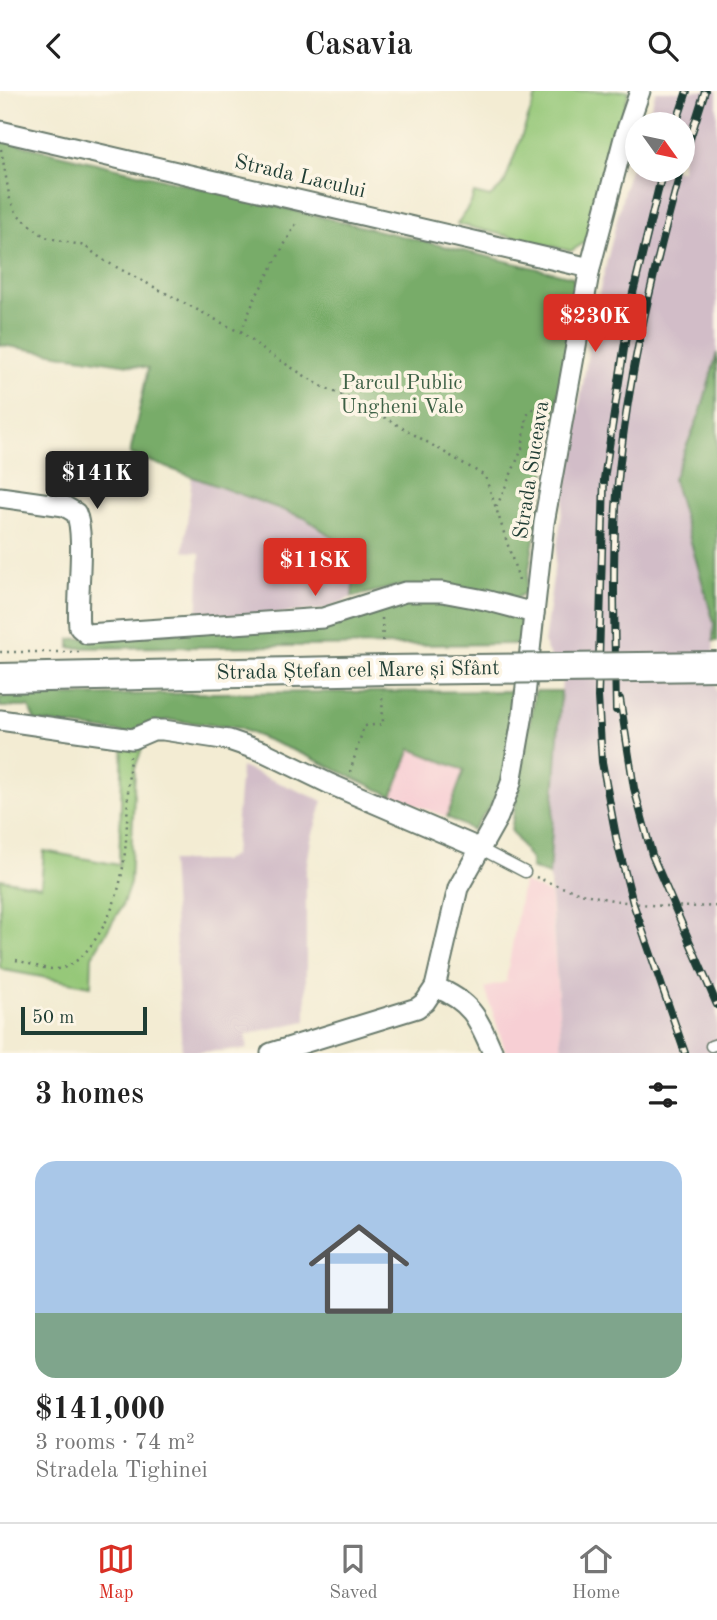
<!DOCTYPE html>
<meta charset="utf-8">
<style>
body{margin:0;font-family:"Old Standard TT",serif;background:#f6f6f6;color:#222;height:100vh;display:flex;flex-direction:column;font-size:26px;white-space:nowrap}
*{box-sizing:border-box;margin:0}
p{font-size:23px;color:#767676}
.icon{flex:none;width:38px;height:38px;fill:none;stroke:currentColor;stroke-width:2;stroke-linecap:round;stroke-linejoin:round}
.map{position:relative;height:962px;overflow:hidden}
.drawer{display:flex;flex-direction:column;background:#fff;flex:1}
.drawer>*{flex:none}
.needle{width:46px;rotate:123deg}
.fabs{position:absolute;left:625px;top:21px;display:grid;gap:14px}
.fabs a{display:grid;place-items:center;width:70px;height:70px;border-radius:50%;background:#fff;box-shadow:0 4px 10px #0003;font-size:35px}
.scale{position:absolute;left:21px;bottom:18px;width:126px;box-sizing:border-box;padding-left:7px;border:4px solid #1f3d34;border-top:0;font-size:19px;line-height:24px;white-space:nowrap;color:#1f3d34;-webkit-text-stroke:5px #fcf5e5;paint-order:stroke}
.price{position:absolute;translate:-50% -60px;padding:0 16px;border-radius:7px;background:#d93025;color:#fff;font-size:23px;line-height:46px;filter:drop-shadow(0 2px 4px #0008)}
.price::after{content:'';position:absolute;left:50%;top:42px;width:21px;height:16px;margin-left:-10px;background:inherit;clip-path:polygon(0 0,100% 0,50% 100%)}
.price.current{background:#222;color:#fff}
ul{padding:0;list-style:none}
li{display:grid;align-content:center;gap:14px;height:371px;padding:0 35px}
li+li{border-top:2px solid #e0e0e0}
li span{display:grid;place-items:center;height:217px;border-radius:21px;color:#555}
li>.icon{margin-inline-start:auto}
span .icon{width:126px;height:126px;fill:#fffc;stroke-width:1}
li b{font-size:30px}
h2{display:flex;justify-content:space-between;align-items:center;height:84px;padding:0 35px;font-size:30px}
header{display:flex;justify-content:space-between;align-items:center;height:91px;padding:0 35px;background:#fff;font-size:32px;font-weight:600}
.tab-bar{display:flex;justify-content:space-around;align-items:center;height:98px;border-top:2px solid #e0e0e0;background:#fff;font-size:19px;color:#767676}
.tab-bar a{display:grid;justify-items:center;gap:4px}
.tab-bar .current{color:#d93025}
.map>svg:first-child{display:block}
.built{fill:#f7cfd4}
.industrial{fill:#d2bdc8}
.green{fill:#96c879;stroke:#5a8256;stroke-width:2}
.forest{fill:#78ac69;stroke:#4c744e;stroke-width:2}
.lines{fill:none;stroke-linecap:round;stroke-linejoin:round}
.service-casing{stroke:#697a6c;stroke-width:13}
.minor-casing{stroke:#697a6c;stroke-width:23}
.secondary-casing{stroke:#697a6c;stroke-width:32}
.path{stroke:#697a6c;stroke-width:2.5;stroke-dasharray:2 5;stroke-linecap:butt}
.service{stroke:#fff;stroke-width:10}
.minor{stroke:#fff;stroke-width:19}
.secondary{stroke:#fff;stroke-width:28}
.rail-casing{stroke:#1f3d34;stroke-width:8}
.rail{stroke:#fcf5e5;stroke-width:5;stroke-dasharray:16;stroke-linecap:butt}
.secondary-bridge-casing{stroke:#697a6c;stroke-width:32;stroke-linecap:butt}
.secondary-bridge{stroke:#fff;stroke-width:28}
.labels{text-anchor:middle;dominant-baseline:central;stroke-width:7;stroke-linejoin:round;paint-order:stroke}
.street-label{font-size:21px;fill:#1f3d34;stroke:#fcf5e5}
.park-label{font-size:21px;fill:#3d6045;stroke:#fcf5e5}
</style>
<header><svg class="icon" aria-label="back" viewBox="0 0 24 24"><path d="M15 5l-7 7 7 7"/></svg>Casavia<svg class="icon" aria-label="search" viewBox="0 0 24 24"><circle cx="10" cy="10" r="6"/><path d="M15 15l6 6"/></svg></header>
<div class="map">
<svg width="717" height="962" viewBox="0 0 717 962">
<rect width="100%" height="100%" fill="#fcf5e5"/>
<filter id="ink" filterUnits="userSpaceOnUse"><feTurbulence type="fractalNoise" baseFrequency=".0143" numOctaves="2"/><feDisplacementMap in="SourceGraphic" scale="14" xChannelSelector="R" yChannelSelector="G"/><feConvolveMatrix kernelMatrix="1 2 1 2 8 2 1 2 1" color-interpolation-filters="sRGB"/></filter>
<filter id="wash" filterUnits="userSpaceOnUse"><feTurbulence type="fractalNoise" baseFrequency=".00686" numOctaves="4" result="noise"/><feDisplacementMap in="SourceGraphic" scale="28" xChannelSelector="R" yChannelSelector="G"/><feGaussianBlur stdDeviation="1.57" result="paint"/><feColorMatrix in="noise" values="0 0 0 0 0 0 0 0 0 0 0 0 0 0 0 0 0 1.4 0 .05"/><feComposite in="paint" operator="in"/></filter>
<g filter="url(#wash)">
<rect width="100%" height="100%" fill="#f3ecd3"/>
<g class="built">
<polygon points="410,658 464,679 447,726 392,705"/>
<polygon points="523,791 550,803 562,962 506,962 485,897 512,889 506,890"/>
</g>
<g class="industrial">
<polygon points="656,0 717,0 717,262 701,320 673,388 714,532 713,579 717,602 717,962 562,962 549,778 562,588 544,553 561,427 595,219 626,91 637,58 637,79 682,79 682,33 645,33"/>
<polygon points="192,385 305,427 330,442 356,464 352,506 327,518 197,531 200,462 184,460"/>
<polygon points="241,676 323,710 311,749 306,779 306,930 246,943 247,958 182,962 171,770 222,770 234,764"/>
</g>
<g class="green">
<polygon points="538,0 629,0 587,150 571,160 457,133 471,112 474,102 490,106 504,93"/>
<polygon points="123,651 143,655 135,677 130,792 122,815 92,865 91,895 4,879 0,877 0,788 41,795 44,760 119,774"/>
</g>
<g class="forest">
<polygon points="0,49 573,186 576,202 525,502 516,507 399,495 352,506 356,463 305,427 130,363 148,277 0,254"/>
<polygon points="717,262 717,550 713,550 714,532 673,388 701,320"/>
<polygon points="411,505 507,519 524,532 521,553 70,557 70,548 324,532"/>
<polygon points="520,600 507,679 491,714 472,739 447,726 464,679 411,658 392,705 307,665 238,637 169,629 147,633 133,643 35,630 29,616 0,616 0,606 213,602"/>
<polygon points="535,600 561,600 549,784 531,777 531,769 511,739"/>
</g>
</g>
<g filter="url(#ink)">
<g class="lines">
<g class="service-casing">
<g id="service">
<polyline points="481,758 525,781"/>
<polyline points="711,955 717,953"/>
</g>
</g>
<g class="minor-casing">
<g id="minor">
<polyline points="0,40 590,177"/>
<path d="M0,406L64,415L76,422C86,444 76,507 79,536L87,543L323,527L405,501H442L485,509L534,522"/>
<polyline points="0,629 132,648 153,639 163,639 229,649 264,661 330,693 481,758"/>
<path d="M435,896C472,911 478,927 493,962"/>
<polyline points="271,962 417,917 425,911 435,896 458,797 498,726 511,692 523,623 544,432 590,177 624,47 640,0"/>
</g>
</g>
<g class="secondary-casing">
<polyline id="secondary" points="0,587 387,579"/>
</g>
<g class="path">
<polyline points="1,58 10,109 17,123 45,146 85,155 103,169 245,244 265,260 321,295 360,312 485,385 496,417"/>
<polyline points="241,241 255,207 298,129"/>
<polyline points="519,489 496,417 522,358 527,324 547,304"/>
<polyline points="382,527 383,555"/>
<polyline points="0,561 81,561"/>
<polyline points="350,681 364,635 383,633 382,602"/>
<path d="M536,786C593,811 656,818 717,815"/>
<path d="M16,869C28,872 42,878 53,878C68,879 80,868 89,857C135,798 124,735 130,665"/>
</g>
<use href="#service" class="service"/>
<use href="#minor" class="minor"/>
<use href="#secondary" class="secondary"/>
<g class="rail-casing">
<g id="rail">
<polyline points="676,33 687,0"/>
<polyline points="682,73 705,0"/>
<polyline points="663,79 632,206 604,388 598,606 602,671 617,751 633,812 685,962"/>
<polyline points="620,608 634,697 652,764 717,914"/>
<path d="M616,619C615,552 612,484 616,417C623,303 651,189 681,79"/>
</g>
</g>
<use href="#rail" class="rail"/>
<g class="secondary-bridge-casing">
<polyline id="secondary-bridge" points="387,579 717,575"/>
</g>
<use href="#secondary-bridge" class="secondary-bridge"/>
</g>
</g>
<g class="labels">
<g class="street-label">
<text transform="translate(300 86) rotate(13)">Strada Lacului</text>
<text transform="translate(532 379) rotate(-81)">Strada Suceava</text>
<text transform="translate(358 580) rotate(-1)">Strada Ștefan cel Mare și Sfânt</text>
</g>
<g class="park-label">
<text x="402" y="292">Parcul Public<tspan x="402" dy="24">Ungheni Vale</tspan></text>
</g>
</g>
</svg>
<div class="fabs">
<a><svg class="needle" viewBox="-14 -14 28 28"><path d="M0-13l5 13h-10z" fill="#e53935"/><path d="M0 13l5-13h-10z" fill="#767676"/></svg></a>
</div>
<div class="scale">50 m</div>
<b class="price" style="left:595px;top:263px">$230K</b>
<b class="price current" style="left:97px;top:420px">$141K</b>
<b class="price" style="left:315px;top:507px">$118K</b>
</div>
<section class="drawer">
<h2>3 homes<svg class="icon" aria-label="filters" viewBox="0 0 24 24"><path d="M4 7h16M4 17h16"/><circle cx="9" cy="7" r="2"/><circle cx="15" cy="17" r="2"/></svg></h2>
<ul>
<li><span style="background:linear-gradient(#a9c7e8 70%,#7fa58c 0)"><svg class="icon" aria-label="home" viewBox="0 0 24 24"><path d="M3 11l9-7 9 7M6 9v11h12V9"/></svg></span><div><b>$141,000</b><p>3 rooms · 74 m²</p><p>Stradela Tighinei</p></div></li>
</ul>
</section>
<nav class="tab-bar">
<a class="current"><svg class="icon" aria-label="map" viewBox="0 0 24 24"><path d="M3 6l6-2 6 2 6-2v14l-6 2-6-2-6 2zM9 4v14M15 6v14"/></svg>Map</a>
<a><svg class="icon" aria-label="saved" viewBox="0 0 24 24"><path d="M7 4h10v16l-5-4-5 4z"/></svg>Saved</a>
<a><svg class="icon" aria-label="home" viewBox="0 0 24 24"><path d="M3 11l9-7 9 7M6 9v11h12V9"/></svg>Home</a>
</nav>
